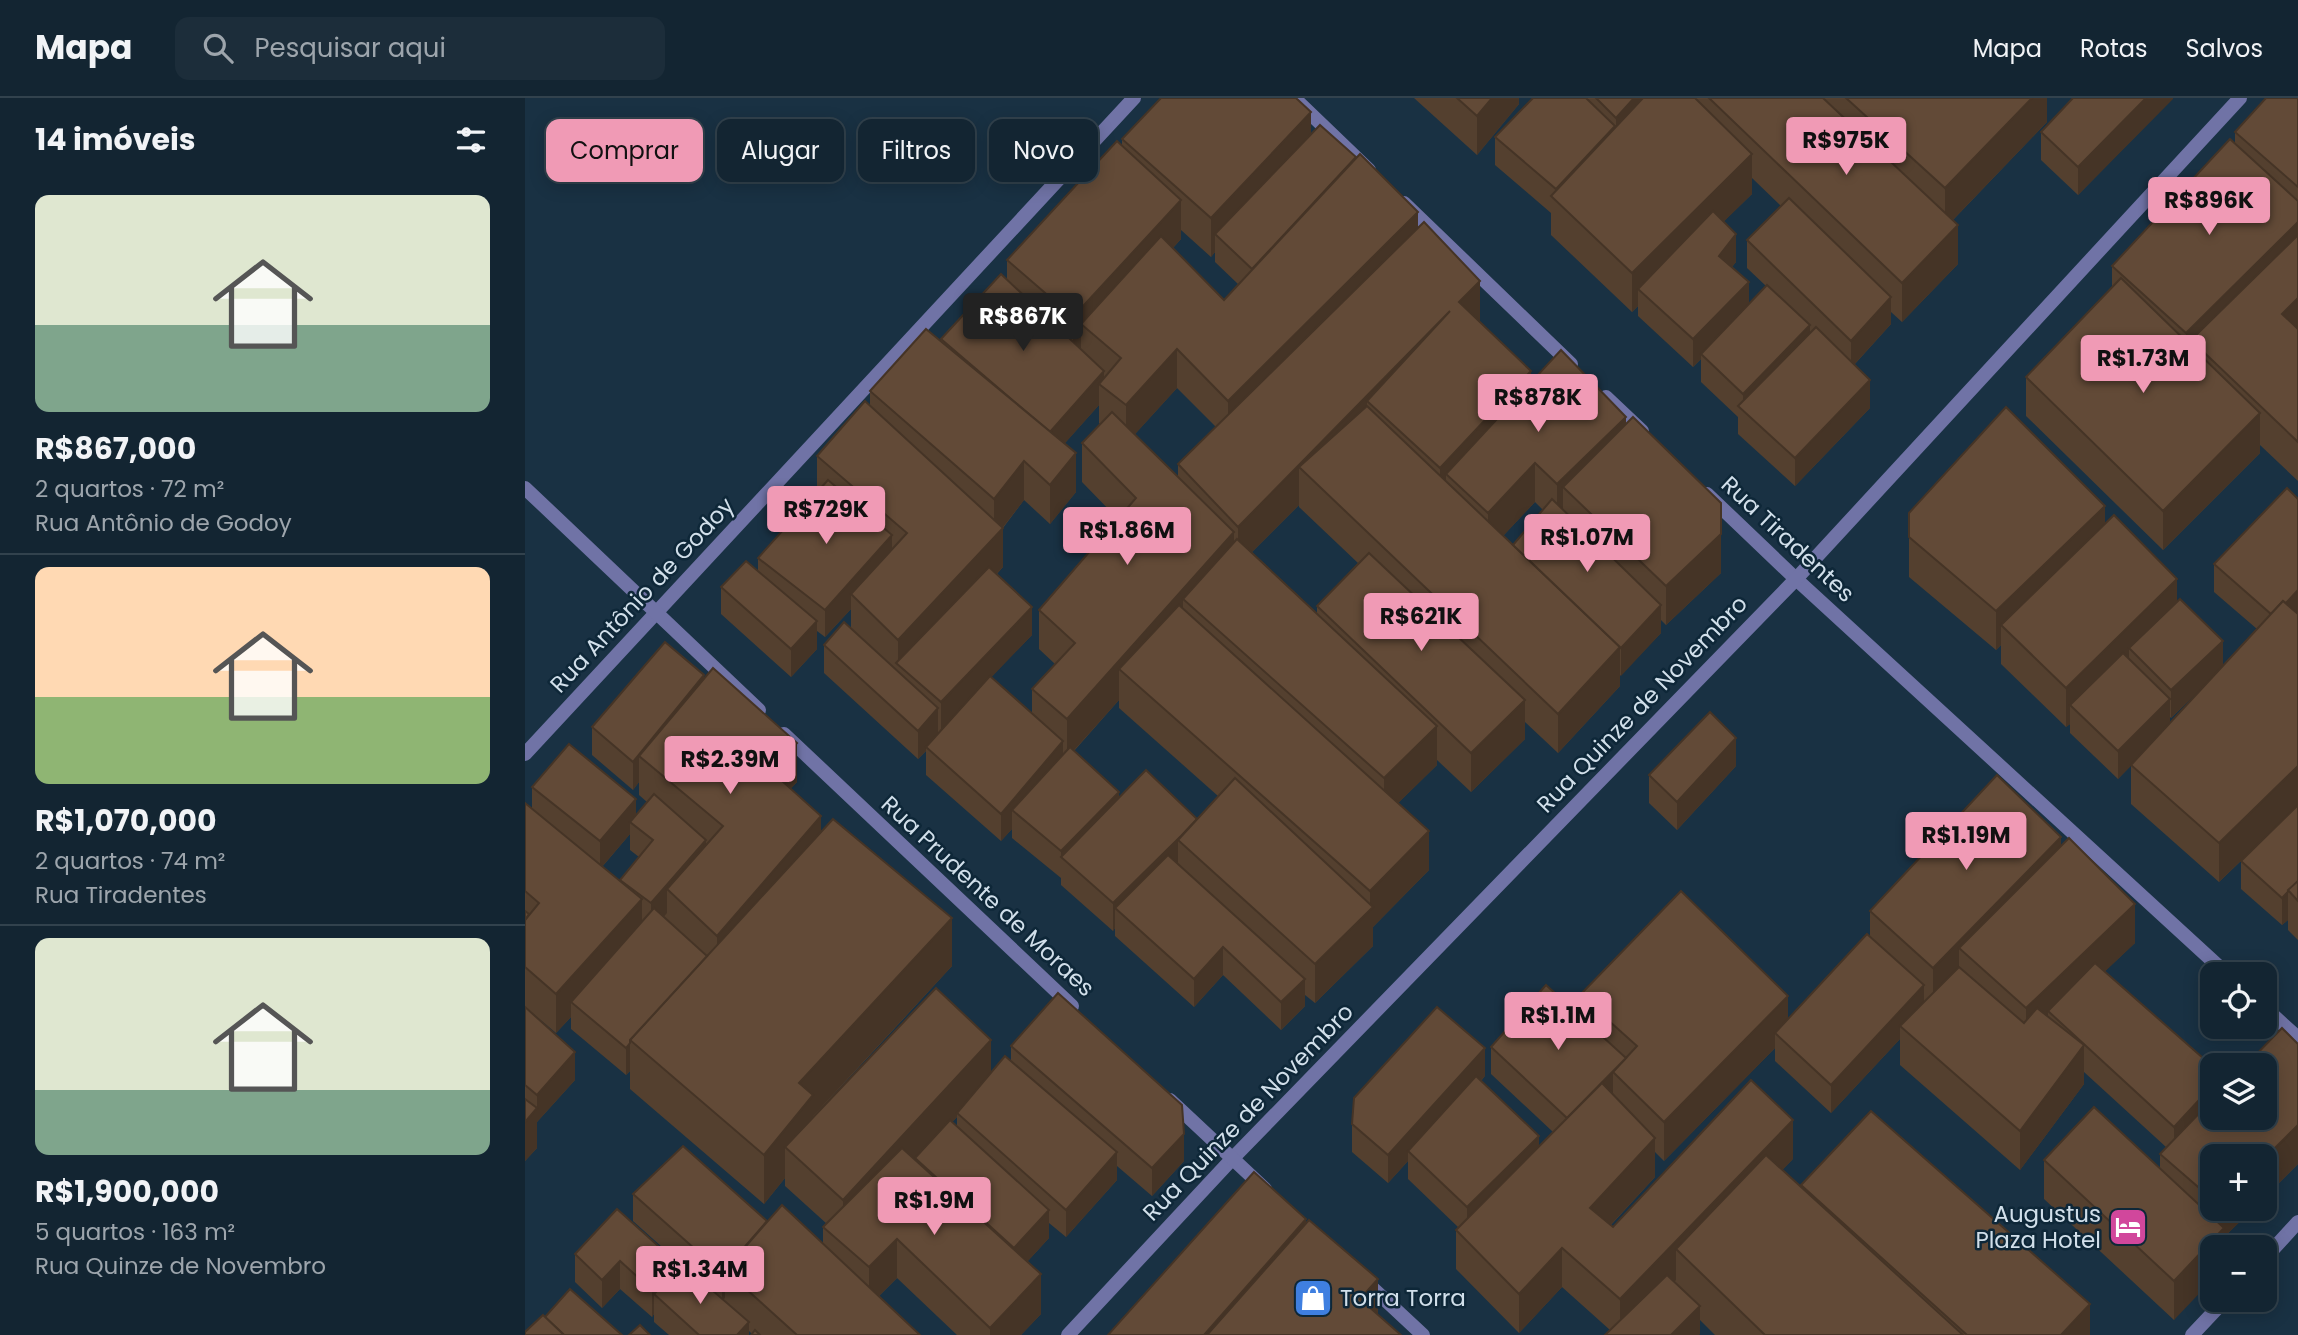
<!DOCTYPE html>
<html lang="pt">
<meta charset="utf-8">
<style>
body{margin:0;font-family:Poppins,sans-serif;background:#1c2d3a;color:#f1f3f6;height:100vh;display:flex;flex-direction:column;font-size:26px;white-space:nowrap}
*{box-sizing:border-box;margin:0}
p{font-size:23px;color:#9da5ac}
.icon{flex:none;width:38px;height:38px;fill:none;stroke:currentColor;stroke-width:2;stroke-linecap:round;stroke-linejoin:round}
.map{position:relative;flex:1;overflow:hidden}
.drawer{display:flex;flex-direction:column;background:#132532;width:525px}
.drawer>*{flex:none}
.hud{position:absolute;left:21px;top:21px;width:665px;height:63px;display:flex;gap:14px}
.tools{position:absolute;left:1675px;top:864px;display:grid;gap:14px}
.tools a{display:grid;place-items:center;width:77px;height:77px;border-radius:14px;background:#132532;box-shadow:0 4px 18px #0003,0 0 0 2px #32424d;font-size:35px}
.price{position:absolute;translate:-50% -60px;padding:0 16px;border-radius:7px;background:#f09ab5;color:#111;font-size:23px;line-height:46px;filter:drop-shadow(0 2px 4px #0008)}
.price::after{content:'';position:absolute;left:50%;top:42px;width:21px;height:16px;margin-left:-10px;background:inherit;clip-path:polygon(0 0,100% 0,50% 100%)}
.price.selected{background:#222;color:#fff}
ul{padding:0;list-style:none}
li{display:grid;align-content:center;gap:14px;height:371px;padding:0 35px}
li+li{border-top:2px solid #32424d}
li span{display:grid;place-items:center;height:217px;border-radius:14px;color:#555}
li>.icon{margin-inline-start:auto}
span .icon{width:126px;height:126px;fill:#fffc;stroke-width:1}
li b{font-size:30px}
h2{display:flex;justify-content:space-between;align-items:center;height:84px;padding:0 35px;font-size:30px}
.chip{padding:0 24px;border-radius:14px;background:#132532;box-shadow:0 4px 18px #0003,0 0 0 2px #32424d;font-size:24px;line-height:63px}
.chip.selected{background:#f09ab5;color:#111}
header{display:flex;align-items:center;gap:42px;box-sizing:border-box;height:98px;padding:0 35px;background:#132532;border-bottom:2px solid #32424d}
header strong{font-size:33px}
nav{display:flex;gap:38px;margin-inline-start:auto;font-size:24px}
.search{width:490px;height:63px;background:#1c2d3a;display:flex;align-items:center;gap:18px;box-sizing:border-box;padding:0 24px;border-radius:14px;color:#9da5ac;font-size:26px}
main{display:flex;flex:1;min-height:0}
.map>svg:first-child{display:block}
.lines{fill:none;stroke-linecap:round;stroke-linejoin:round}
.minor{stroke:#7073a6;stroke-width:14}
.tertiary{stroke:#7073a6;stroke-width:14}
.wall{fill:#54402f;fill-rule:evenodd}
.shaded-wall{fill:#453426}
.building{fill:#624a37;stroke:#453426;stroke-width:2}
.labels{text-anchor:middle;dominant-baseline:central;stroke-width:5;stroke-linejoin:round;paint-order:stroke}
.street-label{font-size:23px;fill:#d1dfea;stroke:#0e2738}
.poi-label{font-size:23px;fill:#d1dfea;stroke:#0e2738;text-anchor:end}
</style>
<header>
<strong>Mapa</strong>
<div class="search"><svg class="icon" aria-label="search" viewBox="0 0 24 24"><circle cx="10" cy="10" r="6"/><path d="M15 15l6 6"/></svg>Pesquisar aqui</div>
<nav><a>Mapa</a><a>Rotas</a><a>Salvos</a></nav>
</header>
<main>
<section class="drawer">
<h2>14 imóveis<svg class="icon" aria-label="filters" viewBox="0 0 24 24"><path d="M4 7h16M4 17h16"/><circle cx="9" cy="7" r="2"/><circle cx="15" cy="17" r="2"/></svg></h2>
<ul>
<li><span style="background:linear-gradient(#dfe7d0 60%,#7fa58c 0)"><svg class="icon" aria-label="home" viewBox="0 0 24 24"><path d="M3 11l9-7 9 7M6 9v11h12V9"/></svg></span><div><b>R$867,000</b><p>2 quartos · 72 m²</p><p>Rua Antônio de Godoy</p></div></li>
<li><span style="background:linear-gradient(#ffd9b3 60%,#8fb573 0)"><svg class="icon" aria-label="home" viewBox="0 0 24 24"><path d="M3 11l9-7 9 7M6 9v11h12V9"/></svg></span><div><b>R$1,070,000</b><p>2 quartos · 74 m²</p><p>Rua Tiradentes</p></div></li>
<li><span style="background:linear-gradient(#dfe7d0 70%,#7fa58c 0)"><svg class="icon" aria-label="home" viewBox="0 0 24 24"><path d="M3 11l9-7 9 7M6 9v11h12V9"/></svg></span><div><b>R$1,900,000</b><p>5 quartos · 163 m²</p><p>Rua Quinze de Novembro</p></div></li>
</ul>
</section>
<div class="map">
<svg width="1773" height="1237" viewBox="0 0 1773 1237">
<rect width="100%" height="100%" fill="#193143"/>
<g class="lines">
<g class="minor">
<polyline points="769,0 844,72"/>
<polyline points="879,105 1046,266"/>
<polyline points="1081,299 1117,333"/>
<polyline points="1182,396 1271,481 1703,877"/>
<polyline points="0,656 609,0"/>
<polyline points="1740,910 1773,940"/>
<polyline points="1740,1160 1773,1124"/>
<polyline points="543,1237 707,1061 1271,481 1715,0"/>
<polyline points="1667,1237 1700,1202"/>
</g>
<g class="tertiary">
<polyline points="0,390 234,612"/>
<polyline points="259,636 547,908"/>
<polyline points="645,1002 740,1091"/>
<polyline points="840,1183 898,1237"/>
</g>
</g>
<g class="wall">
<polygon points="889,0 994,0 994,6 952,57"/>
<path d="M1008,0H1522V24L1428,122L1433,166L1377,224L1366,214V226L1329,267L1345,310L1270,388L1213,336V319L1176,284V261L1168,269L1113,218V208L1107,214L1026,137V115L970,67V39ZM1227,80L1256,108L1222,142V170L1241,188L1224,206L1207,169L1211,164L1199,123L1227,96Z"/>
<polygon points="1648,0 1553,97 1516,62 1516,34"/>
<polygon points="1773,0 1773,383 1735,347 1735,355 1638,452 1501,318 1501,279 1587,189 1587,168 1710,46 1710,34"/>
<path d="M786,37L893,130L955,222L954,223L1006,284L1101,326L1196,475L1141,527L1136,522V535L1095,578V588L1033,655L1000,624V641L946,694L912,662V667L873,705L904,772L848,829V848L790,905L780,897V908L756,932L698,877L669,909L590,838V830L588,833L536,787V780L487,740V731L476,743L401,677V653L393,661L299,575V547L326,530V511L300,539L292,533V551L266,579L196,516V489L233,473V460L292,395V358L345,308V293L416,243V241L482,183V162L597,48V41ZM656,132L686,159L690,154V164L713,186L699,202L648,150L656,141ZM652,290L691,329L653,366V379L610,336ZM574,307V325L575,326L557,345V384L593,421L514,512V551L530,566L507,591V615L466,579L507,537L472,476L478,469V430L499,402L525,426L551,394L539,346ZM1010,404L1018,412L988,447L978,438ZM774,407V409L833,465L792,508V515L727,454ZM594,602V610L693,698L672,721L594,700L549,653Z"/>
<path d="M1773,401V842L1763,832V822L1757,827L1716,791V763L1694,784L1606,706V667L1593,681L1545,635V626L1541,629L1476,566V547L1471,552L1384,479V415L1580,426L1652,504L1698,568L1732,531L1689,494V466ZM1677,590L1645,625V619L1646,620Z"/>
<path d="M179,581L272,684L265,691L296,734L427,868L288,1019L466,974L486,962V948L659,1063L627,1098L592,1068V1082L541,1139L524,1125V1140L502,1164L516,1216L496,1237H432L372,1180L354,1198L395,1237H226L227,1236L224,1233V1237H144L129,1224V1216L127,1219L95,1191L77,1210L50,1184V1156L151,1174L157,1167L108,1123V1096L242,1123L298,1146V1129L302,1126L260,1088V1080L239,1106L105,991V973L101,977L46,931V919L31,935L0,909V705L7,712V689L111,717L122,704L114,697V684L108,692L67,657V629ZM105,736V752L114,759L95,783L77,769ZM432,1019V1028L427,1024Z"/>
<polygon points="1211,668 1152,732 1124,705 1124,677"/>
<polygon points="1536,747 1610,845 1580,873 1687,1020 1773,1066 1740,1099 1740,1059 1687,1059 1687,1111 1728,1111 1699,1139 1699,1150 1649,1222 1519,1101 1519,1062 1635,1070 1635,1056 1641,1049 1559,974 1559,986 1495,1072 1375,967 1375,941 1306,1015 1250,963 1250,950 1139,1063 1130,1054 1130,1079 1086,1127 1088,1129 1268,1061 1257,1072 1276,1089 1276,1087 1565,1237 1190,1237 1175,1222 1174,1237 1080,1237 1085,1232 1037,1189 994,1235 931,1171 931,1132 933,1129 883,1081 883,1063 863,1085 827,1054 827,1026 960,978 956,983 1014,1048 1028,1034 966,976 966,949 1055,918 1055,897 1263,921 1345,839 1345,813"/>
<polygon points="0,909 50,982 12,1024 12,1050 0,1063"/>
</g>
<g class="shaded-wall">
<polygon points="967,0 994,0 994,6 952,57 952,18"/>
<polygon points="1109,0 1133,0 1091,48 1091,20"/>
<polygon points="1507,0 1522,0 1522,24 1420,130 1420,90"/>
<polygon points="1621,0 1648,0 1648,1 1553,97 1553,69"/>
<polygon points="786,14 786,53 690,136 690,154 686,159 686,120"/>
<polygon points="1090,28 1090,56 1031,102 1031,91"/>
<polygon points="1227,56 1227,96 1122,199 1113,191 1113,208 1107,214 1107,175"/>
<polygon points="656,102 656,141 568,237 556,226 556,250 548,259 548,219"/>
<polygon points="893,114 893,153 703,342 703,303"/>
<polygon points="1773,124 1773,163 1666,242 1666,269 1661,274 1661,235"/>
<polygon points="1433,127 1433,166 1377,224 1377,185"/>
<polygon points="1211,136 1211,164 1194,185 1194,158"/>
<polygon points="955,183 955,222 934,243 934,204"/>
<polygon points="1224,184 1224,212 1176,256 1176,261 1168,269 1168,241"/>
<polygon points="1366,199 1366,226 1326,270 1326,243"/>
<polygon points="1773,200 1773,239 1757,216"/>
<polygon points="925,213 842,303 842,337 774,369 774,407 713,468 713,429"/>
<polygon points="1285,227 1285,255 1218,312 1218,296"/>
<polygon points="652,251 652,290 601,346 601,307"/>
<polygon points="579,273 579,290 574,286 574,307 525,362 525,334"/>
<polygon points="1006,273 1006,312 921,376 921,402 915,409 915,370"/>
<polygon points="1345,282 1345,310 1270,388 1270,360"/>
<polygon points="1735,315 1735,355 1638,452 1638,413"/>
<polygon points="1101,319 1101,358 1038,389 1038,419 1032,425 1032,386"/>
<polygon points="551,355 551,394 525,426 525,387"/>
<polygon points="499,363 499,402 471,438 478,430 478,469 380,573 373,567 373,542 469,440 469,401"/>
<polygon points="1010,365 1010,404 963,454 963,415"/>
<polygon points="1580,408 1580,447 1476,527 1476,547 1471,552 1471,513"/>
<polygon points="709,434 709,473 658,501 658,530 594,571 594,602 542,660 542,621"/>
<polygon points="1196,436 1196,475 1141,527 1141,488"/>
<polygon points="367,437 367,465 326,496 326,511 300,539 300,512"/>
<polygon points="1652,481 1652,521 1604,550 1604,567 1545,607 1545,626 1541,629 1541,590"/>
<polygon points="1773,492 1773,520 1748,518"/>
<polygon points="1136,507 1136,535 1096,578 1096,550"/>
<polygon points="507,509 507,537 416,632 416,604"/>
<polygon points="292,523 292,551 266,579 266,551"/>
<polygon points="1698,543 1698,570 1646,620 1646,592"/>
<polygon points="1095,549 1095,588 1033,655 1033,616"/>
<polygon points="179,577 179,605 114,658 114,684 108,692 108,664"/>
<polygon points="1645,601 1645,629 1593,681 1593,653"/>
<polygon points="1000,602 1000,641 946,694 946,655"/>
<polygon points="413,610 413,637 401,649 401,653 393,661 393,633"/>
<polygon points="912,628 912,667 859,719 859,680"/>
<polygon points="1211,640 1211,668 1152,732 1152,704"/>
<polygon points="538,643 538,670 487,712 487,731 476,743 476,716"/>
<polygon points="272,645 272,684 246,712 246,673"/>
<polygon points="1773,668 1773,707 1694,784 1694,745"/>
<polygon points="594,694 594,722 536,759 536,780 536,753"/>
<polygon points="111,701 111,729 105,724 105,736 75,771 75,743"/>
<polygon points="296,718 296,757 192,878 192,838"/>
<polygon points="904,733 904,772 848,829 848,848 790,905 790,866 845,812 845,793"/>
<polygon points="1536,739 1536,778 1434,850 1434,883 1408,910 1408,870"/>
<polygon points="181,742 181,770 142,791 142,815 126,833 126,805"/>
<polygon points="653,742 653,770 590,810 590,830 588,833 588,805"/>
<polygon points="1763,794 1763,822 1757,827 1757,800"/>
<polygon points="117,801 117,840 46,904 46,919 31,935 31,896"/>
<polygon points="1610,806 1610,845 1531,920 1523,913 1523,928 1501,949 1501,910"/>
<polygon points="427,820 427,868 288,1018 288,1045 260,1049 260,1080 239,1106 239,1057 274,985"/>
<polygon points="698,849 698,877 669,909 669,881"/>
<polygon points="780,881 780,908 756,932 756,904"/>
<polygon points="1399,887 1399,915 1375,928 1375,941 1306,1015 1306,987"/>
<polygon points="1263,898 1263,937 1250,935 1250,950 1139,1063 1139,1024"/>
<polygon points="466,942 466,981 432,1015 432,1019 392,1062 390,1060 390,1064 318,1141 318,1102"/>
<polygon points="105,945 105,973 101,977 101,950"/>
<polygon points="1559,947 1559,986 1495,1072 1495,1033"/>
<polygon points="960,950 960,978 888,1058 883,1053 883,1063 863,1085 863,1057"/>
<polygon points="50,954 50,982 12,1024 12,1050 0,1063 0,1024 12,1011 12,997"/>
<polygon points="1101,960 1088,974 1088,1001 1043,1020"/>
<polygon points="1687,988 1687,1016 1649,1057 1649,1029"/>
<polygon points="1268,1022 1268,1061 1166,1166 1151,1151 1151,1182 1098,1237 1095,1237 1095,1201"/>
<polygon points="1773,1027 1773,1066 1740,1099 1740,1060"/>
<polygon points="659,1036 659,1063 627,1098 627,1070"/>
<polygon points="1014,1038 1014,1066 942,1137 942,1109"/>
<polygon points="1130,1040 1130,1079 1065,1149 1065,1110"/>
<polygon points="592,1054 592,1082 541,1139 541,1112"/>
<polygon points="1693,1111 1728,1111 1699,1139 1699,1150 1687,1150 1687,1182 1649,1222 1649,1183 1693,1136"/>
<polygon points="524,1112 524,1140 489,1178 489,1150"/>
<polygon points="781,1121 781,1160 714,1237 679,1237"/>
<polygon points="244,1125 200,1172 200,1200 197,1203 197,1175"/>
<polygon points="372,1141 372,1180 344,1208 344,1169"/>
<polygon points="1037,1150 1037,1189 994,1235 994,1196"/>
<polygon points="95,1163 95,1191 77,1210 77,1182"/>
<polygon points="151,1164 151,1192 129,1196 129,1216 127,1219 127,1192"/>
<polygon points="516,1176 516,1216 496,1237 465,1237 465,1230"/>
<polygon points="853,1181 853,1230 835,1201"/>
<polygon points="1565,1206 1565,1237 1536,1237"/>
<polygon points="1175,1208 1175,1236 1174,1237 1146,1237"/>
<polygon points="224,1224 224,1237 212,1237"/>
</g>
<g class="building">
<polygon points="636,0 771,0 786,14 686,120 597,41"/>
<polygon points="932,0 967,0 952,18"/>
<polygon points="1008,0 1061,0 1090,28 1031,91 970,39"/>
<polygon points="1071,0 1109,0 1091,20"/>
<polygon points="1118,0 1170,0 1227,56 1107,175 1026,98"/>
<polygon points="1184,0 1298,0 1433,127 1377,185"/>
<polygon points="1321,0 1507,0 1420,90"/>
<polygon points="1548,0 1621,0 1553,69 1516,34"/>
<polygon points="1741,0 1773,0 1773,89 1710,34"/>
<polygon points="795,27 831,59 727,171 690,136"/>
<polygon points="1705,41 1773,103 1773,124 1661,235 1587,168"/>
<polygon points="592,43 656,102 548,219 482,162"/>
<polygon points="835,56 893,114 703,303 652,251 601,307 574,286 596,260 556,226 636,138 699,202"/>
<polygon points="1264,100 1366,199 1326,243 1222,142"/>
<polygon points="1188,113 1211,136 1194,158 1224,184 1168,241 1113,191"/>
<polygon points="899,124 955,183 934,204 1006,273 915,370 842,303 925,213 713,429 653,366"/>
<polygon points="1773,137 1773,200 1757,216 1773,231 1773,344 1666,242"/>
<polygon points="476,176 579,273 525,334 416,241"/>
<polygon points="1596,180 1735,315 1638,413 1501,279"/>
<polygon points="1242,187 1285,227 1218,296 1176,256"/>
<polygon points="1291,229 1345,282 1270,360 1213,308"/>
<polygon points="401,231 551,355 525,387 499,363 469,401 345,293"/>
<polygon points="1036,252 1101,319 1032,386 1010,365 963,415 921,376"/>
<polygon points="340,303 478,430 373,542 326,496 382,435 292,358"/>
<polygon points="842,308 1095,549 1033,616 774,369"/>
<polygon points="1481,309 1580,408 1471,513 1384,439 1384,415"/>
<polygon points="587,314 709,434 542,621 507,591 550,545 514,512 611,400 557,345"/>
<polygon points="1108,319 1196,405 1196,436 1141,488 1038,389"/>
<polygon points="303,382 367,437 300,512 233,460"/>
<polygon points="1762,390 1773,401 1773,492 1761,505 1758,503 1746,516 1689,466"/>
<polygon points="1027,401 1136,507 1096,550 988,447"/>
<polygon points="1589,417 1652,481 1541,590 1476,527"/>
<polygon points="712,441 912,628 859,680 658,501"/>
<polygon points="844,455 1000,602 946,655 792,508"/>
<polygon points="221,463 292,523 266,551 196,489"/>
<polygon points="464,469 507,509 416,604 371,565"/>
<polygon points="1655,501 1698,543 1646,592 1604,550"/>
<polygon points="1758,503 1773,516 1773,668 1694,745 1606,667"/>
<polygon points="654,507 904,733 845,793 594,571"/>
<polygon points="319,524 413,610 393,633 299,547"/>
<polygon points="140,544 179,577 108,664 67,629"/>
<polygon points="1598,555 1645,601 1593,653 1545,607"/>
<polygon points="188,570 272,645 246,673 296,718 192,838 142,791 198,728 114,658"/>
<polygon points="465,578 538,643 476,716 401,649"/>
<polygon points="1185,614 1211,640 1152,704 1124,677"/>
<polygon points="44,646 111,701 75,743 7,689"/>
<polygon points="545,649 594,694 536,753 487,712"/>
<polygon points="621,672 672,721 656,738 588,805 536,759"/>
<polygon points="1472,677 1536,739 1408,870 1345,813"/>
<polygon points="710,680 848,809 790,866 653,742"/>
<polygon points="129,696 181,742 126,805 95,782 128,742 105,724"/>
<polygon points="0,705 117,801 31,896 0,869 0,822 14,805 0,793"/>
<polygon points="1773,707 1773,783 1757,800 1716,763"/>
<polygon points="308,721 427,820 274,985 288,997 239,1057 105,942"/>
<polygon points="1544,740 1610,806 1501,910 1434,850"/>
<polygon points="643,757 780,881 756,904 698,849 669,881 590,810"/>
<polygon points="1773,783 1773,803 1763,792"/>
<polygon points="1156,793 1263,898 1139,1024 1088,974 1112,948 1055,897"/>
<polygon points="129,810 182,858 105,942 105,945 101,950 46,904"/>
<polygon points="0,813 4,816 0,822"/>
<polygon points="1342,836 1399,887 1306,987 1250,935"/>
<polygon points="1570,865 1687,968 1687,988 1649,1029 1523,913"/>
<polygon points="1434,869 1499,925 1512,910 1559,947 1495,1033 1375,928"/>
<polygon points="1021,887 1101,960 1042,1020 966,949"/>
<polygon points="411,890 466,942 318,1102 260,1049"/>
<polygon points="533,895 657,1007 659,1036 627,1070 486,948"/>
<polygon points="0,909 50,954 12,997 0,987"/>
<polygon points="912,909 960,950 863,1057 827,1026 829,1000"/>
<polygon points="1757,930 1773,946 1773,1027 1740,1060 1740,1059 1687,1059 1687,1101 1635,1056 1687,1002 1687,1020 1740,1020 1740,968 1720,968"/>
<polygon points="480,958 592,1054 541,1112 432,1015"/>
<polygon points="951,978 1014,1038 942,1109 883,1053"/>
<polygon points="1226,982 1268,1022 1095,1201 1037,1150 994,1196 931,1132 1077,985 1130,1040 1065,1110 1088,1129"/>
<polygon points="0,1001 12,1010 0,1024"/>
<polygon points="1569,1009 1699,1130 1649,1183 1519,1062"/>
<polygon points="1346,1013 1565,1206 1536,1237 1442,1237 1276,1087"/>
<polygon points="425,1022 524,1112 489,1150 390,1060"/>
<polygon points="158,1048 242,1123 197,1175 108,1096"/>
<polygon points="377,1050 516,1176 465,1230 372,1141 344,1169 298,1129"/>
<polygon points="1241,1057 1438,1237 1240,1237 1151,1151"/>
<polygon points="729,1074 781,1121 679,1237 583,1237"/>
<polygon points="257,1107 395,1237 272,1237 200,1172"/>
<polygon points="92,1111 151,1164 127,1192 95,1163 77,1182 50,1156"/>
<polygon points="784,1122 853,1181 835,1201 876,1237 682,1237"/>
<polygon points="158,1167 224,1224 212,1237 174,1237 129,1196"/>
<polygon points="1142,1177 1175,1208 1146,1237 1080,1237"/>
<polygon points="45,1191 97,1237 39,1237 36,1234 20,1219"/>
<polygon points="18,1217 39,1237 0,1237 0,1234"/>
<polygon points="115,1227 125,1237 104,1237"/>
<polygon points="230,1232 235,1237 226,1237"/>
</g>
<defs>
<g id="hotel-square" transform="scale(2.0125)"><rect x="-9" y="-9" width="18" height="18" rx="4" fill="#d1479c" stroke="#0e2738"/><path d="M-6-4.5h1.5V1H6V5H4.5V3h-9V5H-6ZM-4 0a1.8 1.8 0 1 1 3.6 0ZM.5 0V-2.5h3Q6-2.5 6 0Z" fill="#fff"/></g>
<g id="shop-square" transform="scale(2.0125)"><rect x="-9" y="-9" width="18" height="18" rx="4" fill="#3f7fe0" stroke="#0e2738"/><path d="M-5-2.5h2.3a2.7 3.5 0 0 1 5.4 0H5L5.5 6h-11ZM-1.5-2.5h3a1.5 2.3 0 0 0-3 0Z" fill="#fff"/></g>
</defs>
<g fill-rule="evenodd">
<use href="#hotel-square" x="1603" y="1129"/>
<use href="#shop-square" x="788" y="1200"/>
</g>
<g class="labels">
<g class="street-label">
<text transform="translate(1263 441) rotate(43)">Rua Tiradentes</text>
<text transform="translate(117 497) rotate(-47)">Rua Antônio de Godoy</text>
<text transform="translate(1117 606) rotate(-46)">Rua Quinze de Novembro</text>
<text transform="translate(463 798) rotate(43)">Rua Prudente de Moraes</text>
<text transform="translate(723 1014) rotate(-46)">Rua Quinze de Novembro</text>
</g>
<g class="poi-label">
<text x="1576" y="1116">Augustus<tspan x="1576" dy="26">Plaza Hotel</tspan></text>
<text x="815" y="1200" text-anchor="start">Torra Torra</text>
</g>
</g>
</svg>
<div class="tools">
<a><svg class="icon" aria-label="locate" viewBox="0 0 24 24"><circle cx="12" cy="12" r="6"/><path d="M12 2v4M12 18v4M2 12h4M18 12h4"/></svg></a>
<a><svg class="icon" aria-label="layers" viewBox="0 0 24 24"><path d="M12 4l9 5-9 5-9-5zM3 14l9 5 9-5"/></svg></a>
<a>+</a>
<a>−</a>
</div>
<b class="price" style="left:1321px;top:79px">R$975K</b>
<b class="price" style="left:1684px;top:139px">R$896K</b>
<b class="price selected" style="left:498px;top:255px">R$867K</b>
<b class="price" style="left:1618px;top:297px">R$1.73M</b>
<b class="price" style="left:1013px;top:336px">R$878K</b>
<b class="price" style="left:301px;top:448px">R$729K</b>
<b class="price" style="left:602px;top:469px">R$1.86M</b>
<b class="price" style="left:1062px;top:476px">R$1.07M</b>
<b class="price" style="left:896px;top:555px">R$621K</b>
<b class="price" style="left:205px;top:698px">R$2.39M</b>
<b class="price" style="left:1441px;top:774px">R$1.19M</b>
<b class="price" style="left:1033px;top:954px">R$1.1M</b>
<b class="price" style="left:409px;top:1139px">R$1.9M</b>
<b class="price" style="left:175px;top:1208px">R$1.34M</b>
<div class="hud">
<a class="chip selected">Comprar</a>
<a class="chip">Alugar</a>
<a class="chip">Filtros</a>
<a class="chip">Novo</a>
</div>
</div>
</main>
